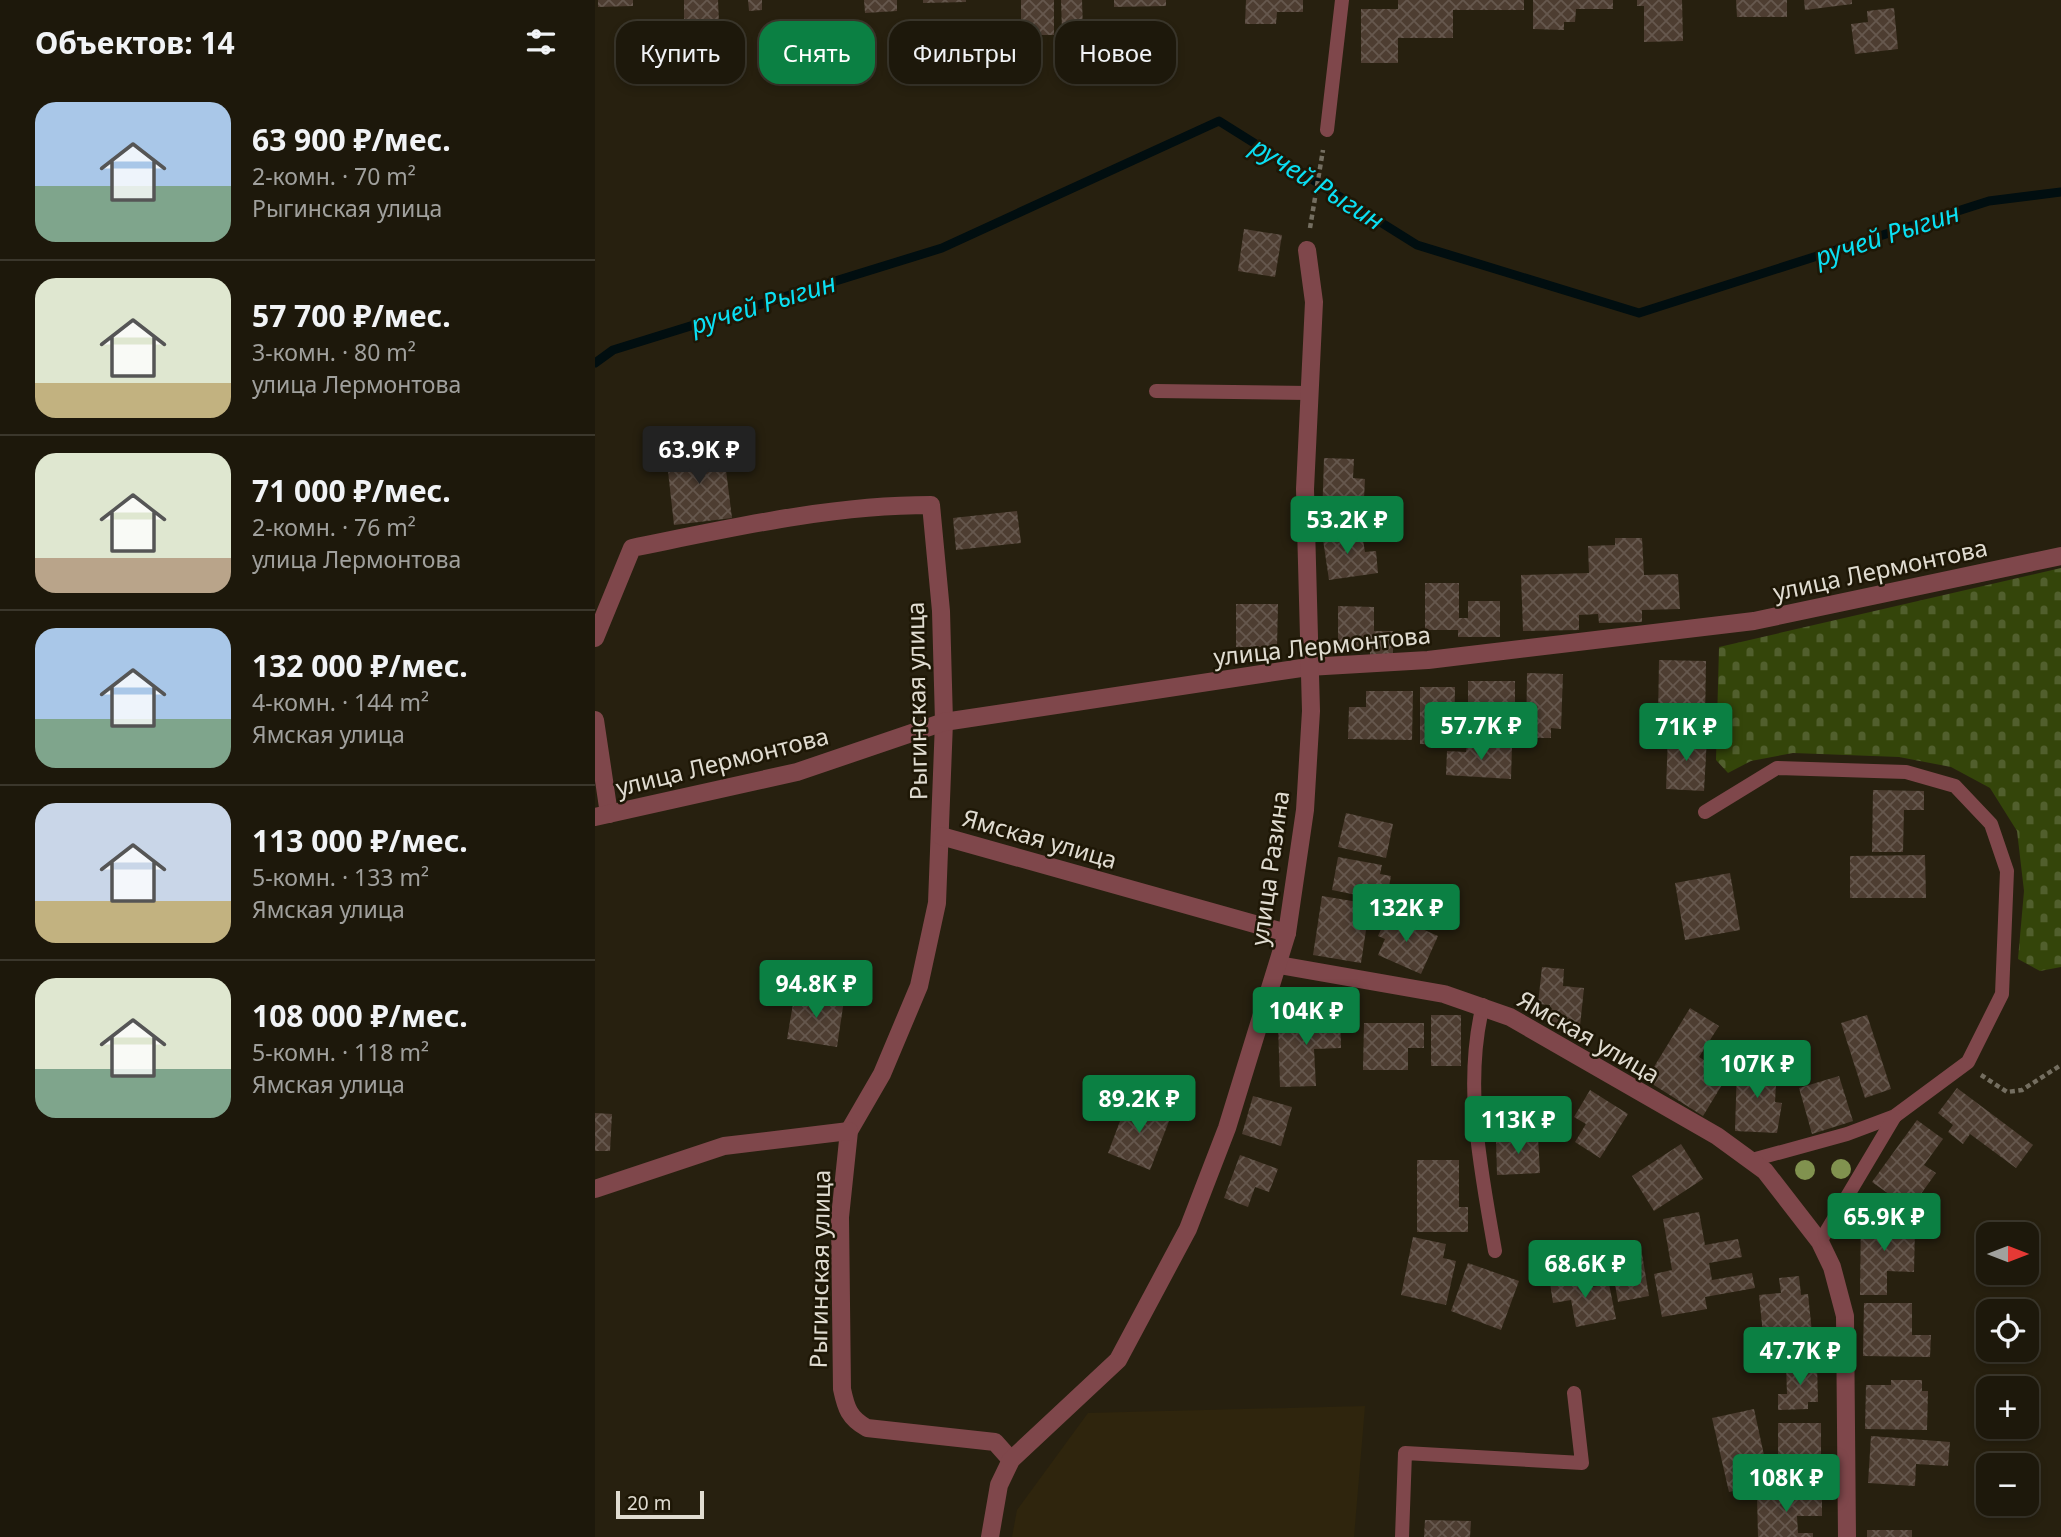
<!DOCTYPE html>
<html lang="ru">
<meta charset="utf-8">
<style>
body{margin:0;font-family:"Noto Sans",sans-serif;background:#2a2519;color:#f1f3f6;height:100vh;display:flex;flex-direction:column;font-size:26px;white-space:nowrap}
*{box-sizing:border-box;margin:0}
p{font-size:23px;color:#a0a09d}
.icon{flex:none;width:38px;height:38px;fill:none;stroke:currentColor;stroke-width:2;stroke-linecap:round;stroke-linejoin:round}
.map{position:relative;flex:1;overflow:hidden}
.drawer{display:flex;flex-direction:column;background:#1d180b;width:595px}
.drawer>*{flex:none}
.guide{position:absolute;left:21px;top:21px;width:665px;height:63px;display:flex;gap:14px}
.needle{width:46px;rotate:90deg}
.controls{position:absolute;left:1381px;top:1222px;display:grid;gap:14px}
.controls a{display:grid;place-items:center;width:63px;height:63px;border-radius:14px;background:#1d180b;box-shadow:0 4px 10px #0003,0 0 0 2px #3b372c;font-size:35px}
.scale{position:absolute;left:21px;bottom:18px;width:88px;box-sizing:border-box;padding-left:7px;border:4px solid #e0dcd1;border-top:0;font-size:19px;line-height:24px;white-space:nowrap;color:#e0dcd1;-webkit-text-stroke:5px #1e1706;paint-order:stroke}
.price{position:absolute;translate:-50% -60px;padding:0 16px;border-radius:7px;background:#0b8043;color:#fff;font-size:23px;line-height:46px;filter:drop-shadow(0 2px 4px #0008)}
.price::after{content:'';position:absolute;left:50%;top:42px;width:21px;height:16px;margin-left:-10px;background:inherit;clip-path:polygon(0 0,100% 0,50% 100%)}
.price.current{background:#222;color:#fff}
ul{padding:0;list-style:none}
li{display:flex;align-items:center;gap:21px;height:175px;padding:0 35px}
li+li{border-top:2px solid #3b372c}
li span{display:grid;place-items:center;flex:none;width:196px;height:140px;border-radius:21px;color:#555}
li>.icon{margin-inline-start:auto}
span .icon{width:84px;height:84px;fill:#fffc;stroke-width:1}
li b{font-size:30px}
h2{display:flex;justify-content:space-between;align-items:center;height:84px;padding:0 35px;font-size:30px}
.pill{padding:0 24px;border-radius:21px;background:#1d180b;box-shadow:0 4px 10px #0003,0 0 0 2px #3b372c;font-size:24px;line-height:63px}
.pill.current{background:#0b8043;color:#fff}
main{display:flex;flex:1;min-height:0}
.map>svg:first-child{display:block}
.built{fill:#2f250d}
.cemetery{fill:url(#cemetery-stones)}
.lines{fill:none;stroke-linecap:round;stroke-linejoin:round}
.stream{stroke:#010e10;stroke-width:9}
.building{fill:url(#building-cross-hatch)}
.path{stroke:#746e60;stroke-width:4.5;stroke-dasharray:5 3.5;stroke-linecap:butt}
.lane{stroke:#7f474b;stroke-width:14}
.street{stroke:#7f474b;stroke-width:18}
.tree{fill:#81924f}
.labels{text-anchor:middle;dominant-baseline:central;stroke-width:5;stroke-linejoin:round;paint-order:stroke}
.street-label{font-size:24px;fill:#e0dcd1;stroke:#1e1706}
.water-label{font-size:26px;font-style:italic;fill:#0bdff3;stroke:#1e1706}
</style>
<main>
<section class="drawer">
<h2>Объектов: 14<svg class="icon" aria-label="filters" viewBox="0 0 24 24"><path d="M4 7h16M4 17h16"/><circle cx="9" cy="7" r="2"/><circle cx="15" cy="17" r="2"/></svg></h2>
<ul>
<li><span style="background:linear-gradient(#a9c7e8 60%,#7fa58c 0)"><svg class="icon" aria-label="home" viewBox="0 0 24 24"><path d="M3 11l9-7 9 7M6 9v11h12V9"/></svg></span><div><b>63 900 ₽/мес.</b><p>2-комн. · 70 m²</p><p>Рыгинская улица</p></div></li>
<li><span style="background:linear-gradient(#dfe7d0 75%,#c2b280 0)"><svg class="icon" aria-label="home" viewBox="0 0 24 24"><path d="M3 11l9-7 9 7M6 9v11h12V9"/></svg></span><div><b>57 700 ₽/мес.</b><p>3-комн. · 80 m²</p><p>улица Лермонтова</p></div></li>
<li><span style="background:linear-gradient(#dfe7d0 75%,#b9a48a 0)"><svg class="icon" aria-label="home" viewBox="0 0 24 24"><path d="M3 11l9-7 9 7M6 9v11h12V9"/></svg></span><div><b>71 000 ₽/мес.</b><p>2-комн. · 76 m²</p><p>улица Лермонтова</p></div></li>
<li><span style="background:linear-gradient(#a9c7e8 65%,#7fa58c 0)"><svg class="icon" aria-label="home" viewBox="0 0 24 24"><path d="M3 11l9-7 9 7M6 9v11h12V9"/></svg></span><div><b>132 000 ₽/мес.</b><p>4-комн. · 144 m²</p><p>Ямская улица</p></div></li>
<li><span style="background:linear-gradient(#c9d6e8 70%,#c2b280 0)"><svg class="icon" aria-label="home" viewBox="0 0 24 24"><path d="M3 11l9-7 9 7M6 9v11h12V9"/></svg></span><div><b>113 000 ₽/мес.</b><p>5-комн. · 133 m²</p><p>Ямская улица</p></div></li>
<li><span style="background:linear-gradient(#dfe7d0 65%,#7fa58c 0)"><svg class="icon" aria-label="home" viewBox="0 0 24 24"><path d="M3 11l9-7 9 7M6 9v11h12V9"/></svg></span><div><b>108 000 ₽/мес.</b><p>5-комн. · 118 m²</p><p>Ямская улица</p></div></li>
</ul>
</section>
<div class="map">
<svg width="1466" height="1537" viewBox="0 0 1466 1537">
<defs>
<pattern id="cemetery-stones" width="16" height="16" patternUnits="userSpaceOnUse" patternTransform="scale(1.75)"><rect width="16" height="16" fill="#34450a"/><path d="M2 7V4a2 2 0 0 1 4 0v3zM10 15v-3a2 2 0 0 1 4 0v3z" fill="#515f2d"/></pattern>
<pattern id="building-cross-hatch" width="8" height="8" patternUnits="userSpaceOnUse" patternTransform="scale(1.75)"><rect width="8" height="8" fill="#4d3d31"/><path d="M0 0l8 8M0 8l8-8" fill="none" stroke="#66584e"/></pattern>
</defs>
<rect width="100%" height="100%" fill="#27200f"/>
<polygon class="built" points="770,1406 759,1537 417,1537 422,1510 493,1413"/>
<polygon class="cemetery" points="1466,568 1466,967 1445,971 1423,959 1429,891 1422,831 1395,788 1356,767 1304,757 1198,753 1156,761 1133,773 1121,760 1124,647"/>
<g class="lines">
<polyline class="stream" points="0,363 18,350 347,248 624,121 822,245 1044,313 1394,201 1466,192"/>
</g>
<g class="building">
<polygon points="3,0 38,0 38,6 3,7"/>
<polygon points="89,0 123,0 124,23 89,24"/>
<polygon points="153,0 167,0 167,10 154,11"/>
<polygon points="269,0 302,0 302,11 270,13"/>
<polygon points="328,0 371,0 371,2 328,3"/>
<rect x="426" y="0" width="33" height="35"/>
<polygon points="466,0 487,0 488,31 467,32"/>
<polygon points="519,0 571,0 571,6 519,7"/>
<polygon points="651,0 708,0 708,12 682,12 681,24 650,24"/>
<polygon points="803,0 929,0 929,10 858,10 858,38 803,38 803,63 766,63 766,9 803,9"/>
<polygon points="938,0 1018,0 1018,9 981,9 980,22 969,22 969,30 938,29"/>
<polygon points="1042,0 1087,0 1088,41 1049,42 1049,6 1042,6"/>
<polygon points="1141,0 1192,0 1192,17 1142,17"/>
<polygon points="1209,0 1257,0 1257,4 1210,10"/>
<polygon points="1299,8 1303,49 1260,54 1256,24 1273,22 1272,11"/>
<rect x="355" y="36" width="44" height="44"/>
<polygon points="649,229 687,235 680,277 643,271"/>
<polygon points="128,446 137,518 79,525 71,453"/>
<polygon points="729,458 759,459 758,478 770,479 768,520 727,518"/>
<polygon points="422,511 426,543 361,550 358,518"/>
<polygon points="754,529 756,542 768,540 770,552 781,551 783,573 734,580 727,533"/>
<polygon points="1020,538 1047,538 1049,575 1083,574 1085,609 1047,610 1047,622 1004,623 1003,614 984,615 984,630 928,631 926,575 994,573 993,546 1020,545"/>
<polygon points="830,583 864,583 864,618 873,618 873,601 905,601 905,637 863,637 863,630 830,630"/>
<polygon points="641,604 683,604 682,647 641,647"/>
<polygon points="743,606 779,607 779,631 798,631 798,657 775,656 775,650 743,649"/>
<polygon points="1064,660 1111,661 1110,720 1063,720"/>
<polygon points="932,673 968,674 966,729 956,728 956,738 931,738"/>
<rect x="873" y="681" width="47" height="47"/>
<polygon points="825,687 860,687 859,745 825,744"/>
<polygon points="771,691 818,691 817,740 753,739 754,707 771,707"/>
<polygon points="1073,735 1112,737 1109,791 1071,789"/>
<polygon points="872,744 917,746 916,779 851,775 852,751 871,752"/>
<polygon points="1278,790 1329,791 1329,810 1309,810 1308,852 1277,852"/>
<polygon points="751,813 798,824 791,858 743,847"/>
<polygon points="1330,855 1331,898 1255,898 1255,856"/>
<polygon points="743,857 787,865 785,874 796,876 791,901 737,890"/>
<polygon points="1135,873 1145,930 1090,940 1080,883"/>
<polygon points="727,896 775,904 766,963 718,955"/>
<polygon points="793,914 843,936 826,974 783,955 790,939 783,936"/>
<polygon points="947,967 969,969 968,986 989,988 985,1026 954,1023 955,1005 943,1004"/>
<polygon points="200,992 249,1000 242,1047 192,1039"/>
<polygon points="1095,1008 1124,1026 1104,1057 1133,1075 1108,1116 1051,1080"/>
<polygon points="745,1011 746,1048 719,1049 721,1086 685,1087 683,1024 717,1023 717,1012"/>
<rect x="836" y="1015" width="30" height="51"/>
<polygon points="1272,1015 1296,1089 1270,1098 1246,1023"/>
<polygon points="769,1023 829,1023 829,1048 813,1048 813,1070 768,1070"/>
<polygon points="1142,1065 1182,1067 1180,1102 1187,1103 1182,1133 1140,1131"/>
<polygon points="1244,1076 1258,1121 1217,1134 1204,1088"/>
<polygon points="1362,1088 1438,1145 1421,1168 1375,1134 1368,1144 1353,1132 1358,1125 1343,1113"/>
<polygon points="995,1090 1033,1114 1005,1158 980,1142 991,1124 979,1117"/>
<polygon points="658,1096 697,1107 686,1146 647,1134"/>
<polygon points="533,1100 576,1116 555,1170 513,1153"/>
<polygon points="0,1113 17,1114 15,1151 0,1151"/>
<polygon points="1322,1120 1348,1139 1329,1165 1341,1173 1315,1209 1277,1182"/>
<polygon points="943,1137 945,1173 902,1175 901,1138"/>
<polygon points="1086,1144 1108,1179 1059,1211 1037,1176"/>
<polygon points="645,1155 683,1169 674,1192 660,1187 653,1207 629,1198"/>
<polygon points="822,1160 864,1160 864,1207 873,1207 873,1232 822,1232"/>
<polygon points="1104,1212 1110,1245 1143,1239 1147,1257 1114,1263 1117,1280 1157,1273 1160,1288 1110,1297 1112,1309 1067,1317 1059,1274 1077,1270 1068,1219"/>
<polygon points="1266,1217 1304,1218 1304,1227 1320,1227 1319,1272 1292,1271 1292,1295 1265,1295"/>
<polygon points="818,1237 851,1244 848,1258 861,1261 851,1305 806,1295"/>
<polygon points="1046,1248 1054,1296 1023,1302 1015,1254"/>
<polygon points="873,1263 924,1281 906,1330 856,1311"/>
<polygon points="995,1275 997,1287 1014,1284 1021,1319 981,1327 976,1300 958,1303 955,1283"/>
<polygon points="1204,1276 1206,1295 1213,1294 1218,1342 1198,1344 1199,1359 1161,1362 1159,1345 1169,1344 1164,1295 1186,1293 1184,1278"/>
<polygon points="1269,1303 1317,1303 1317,1335 1336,1335 1335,1357 1268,1356"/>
<polygon points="1191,1364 1222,1364 1223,1402 1213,1402 1213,1409 1183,1410 1183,1394 1192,1394"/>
<polygon points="1296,1380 1327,1380 1327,1391 1333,1391 1332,1430 1270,1429 1271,1385 1296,1385"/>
<polygon points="1159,1409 1175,1483 1134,1492 1117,1418"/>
<rect x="1183" y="1423" width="43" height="52"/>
<polygon points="1276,1436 1355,1442 1353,1466 1321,1464 1320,1486 1273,1483"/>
<polygon points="1227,1495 1227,1516 1202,1516 1203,1533 1218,1533 1218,1537 1163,1537 1162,1496"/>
<polygon points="830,1520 876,1521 875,1537 829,1537"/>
<rect x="1272" y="1530" width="45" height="7"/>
</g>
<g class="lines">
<g class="path">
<polyline points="715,228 728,150"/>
<polyline points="1386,1075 1412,1092 1427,1090 1466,1065"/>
</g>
<g class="lane">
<polyline points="732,130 747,0"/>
<polyline points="561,391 714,393"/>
<polyline points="1110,812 1182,768 1311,772 1360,786 1396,824 1412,871 1407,994 1373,1062 1300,1116 1252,1134 1157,1160"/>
<path d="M888,1005C868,1086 886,1170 900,1251"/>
<polyline points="1225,1242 1300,1116"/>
<polyline points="807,1537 810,1453 987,1463 979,1393"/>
</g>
<g class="street">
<path d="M0,638L37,548C136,528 235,505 336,505L346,611L349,722L342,903L324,986L287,1074L254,1131L245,1217L247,1389C251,1408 254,1418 272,1428L400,1442L416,1460"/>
<polyline points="0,720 14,814"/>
<polyline points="0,817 202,772 349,722 713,667 833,660 1159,621 1466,556"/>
<polyline points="346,836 692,933"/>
<polyline points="684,965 849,994 915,1017 1122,1136 1170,1171 1225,1242 1237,1267 1250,1316 1252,1537"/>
<polyline points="0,1189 129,1146 254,1131"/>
<polyline points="395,1537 404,1485 416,1460 523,1360 593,1229 632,1128 692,933 710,810 716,711 710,489 719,302 712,250"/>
</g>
</g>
<g class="tree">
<circle cx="1246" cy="1169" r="10"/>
<circle cx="1210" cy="1170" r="10"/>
</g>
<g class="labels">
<g class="street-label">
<text transform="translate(1285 569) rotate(-12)">улица Лермонтова</text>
<text transform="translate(727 645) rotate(-6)">улица Лермонтова</text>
<text transform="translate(321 701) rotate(-91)">Рыгинская улица</text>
<text transform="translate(127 761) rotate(-14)">улица Лермонтова</text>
<text transform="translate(445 838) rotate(16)">Ямская улица</text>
<text transform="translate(674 868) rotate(-82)">улица Разина</text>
<text transform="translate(994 1036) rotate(30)">Ямская улица</text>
<text transform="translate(224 1269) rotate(-89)">Рыгинская улица</text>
</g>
<g class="water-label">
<text transform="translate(723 183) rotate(32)">ручей Рыгин</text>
<text transform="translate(1292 234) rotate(-18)">ручей Рыгин</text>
<text transform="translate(168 303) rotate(-17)">ручей Рыгин</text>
</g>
</g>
</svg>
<div class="controls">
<a><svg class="needle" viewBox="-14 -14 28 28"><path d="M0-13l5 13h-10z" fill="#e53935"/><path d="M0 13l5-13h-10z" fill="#a0a09d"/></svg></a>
<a><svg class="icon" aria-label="locate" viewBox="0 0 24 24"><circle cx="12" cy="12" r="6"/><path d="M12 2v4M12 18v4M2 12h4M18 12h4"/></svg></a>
<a>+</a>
<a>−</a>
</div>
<div class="scale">20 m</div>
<b class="price current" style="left:104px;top:486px">63.9K ₽</b>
<b class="price" style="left:752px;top:556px">53.2K ₽</b>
<b class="price" style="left:886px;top:762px">57.7K ₽</b>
<b class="price" style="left:1091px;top:763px">71K ₽</b>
<b class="price" style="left:811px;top:944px">132K ₽</b>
<b class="price" style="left:221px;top:1020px">94.8K ₽</b>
<b class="price" style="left:711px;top:1047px">104K ₽</b>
<b class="price" style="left:1162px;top:1100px">107K ₽</b>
<b class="price" style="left:544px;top:1135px">89.2K ₽</b>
<b class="price" style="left:923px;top:1156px">113K ₽</b>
<b class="price" style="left:1289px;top:1253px">65.9K ₽</b>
<b class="price" style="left:990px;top:1300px">68.6K ₽</b>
<b class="price" style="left:1205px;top:1387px">47.7K ₽</b>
<b class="price" style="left:1191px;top:1514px">108K ₽</b>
<div class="guide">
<a class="pill">Купить</a>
<a class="pill current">Снять</a>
<a class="pill">Фильтры</a>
<a class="pill">Новое</a>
</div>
</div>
</main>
